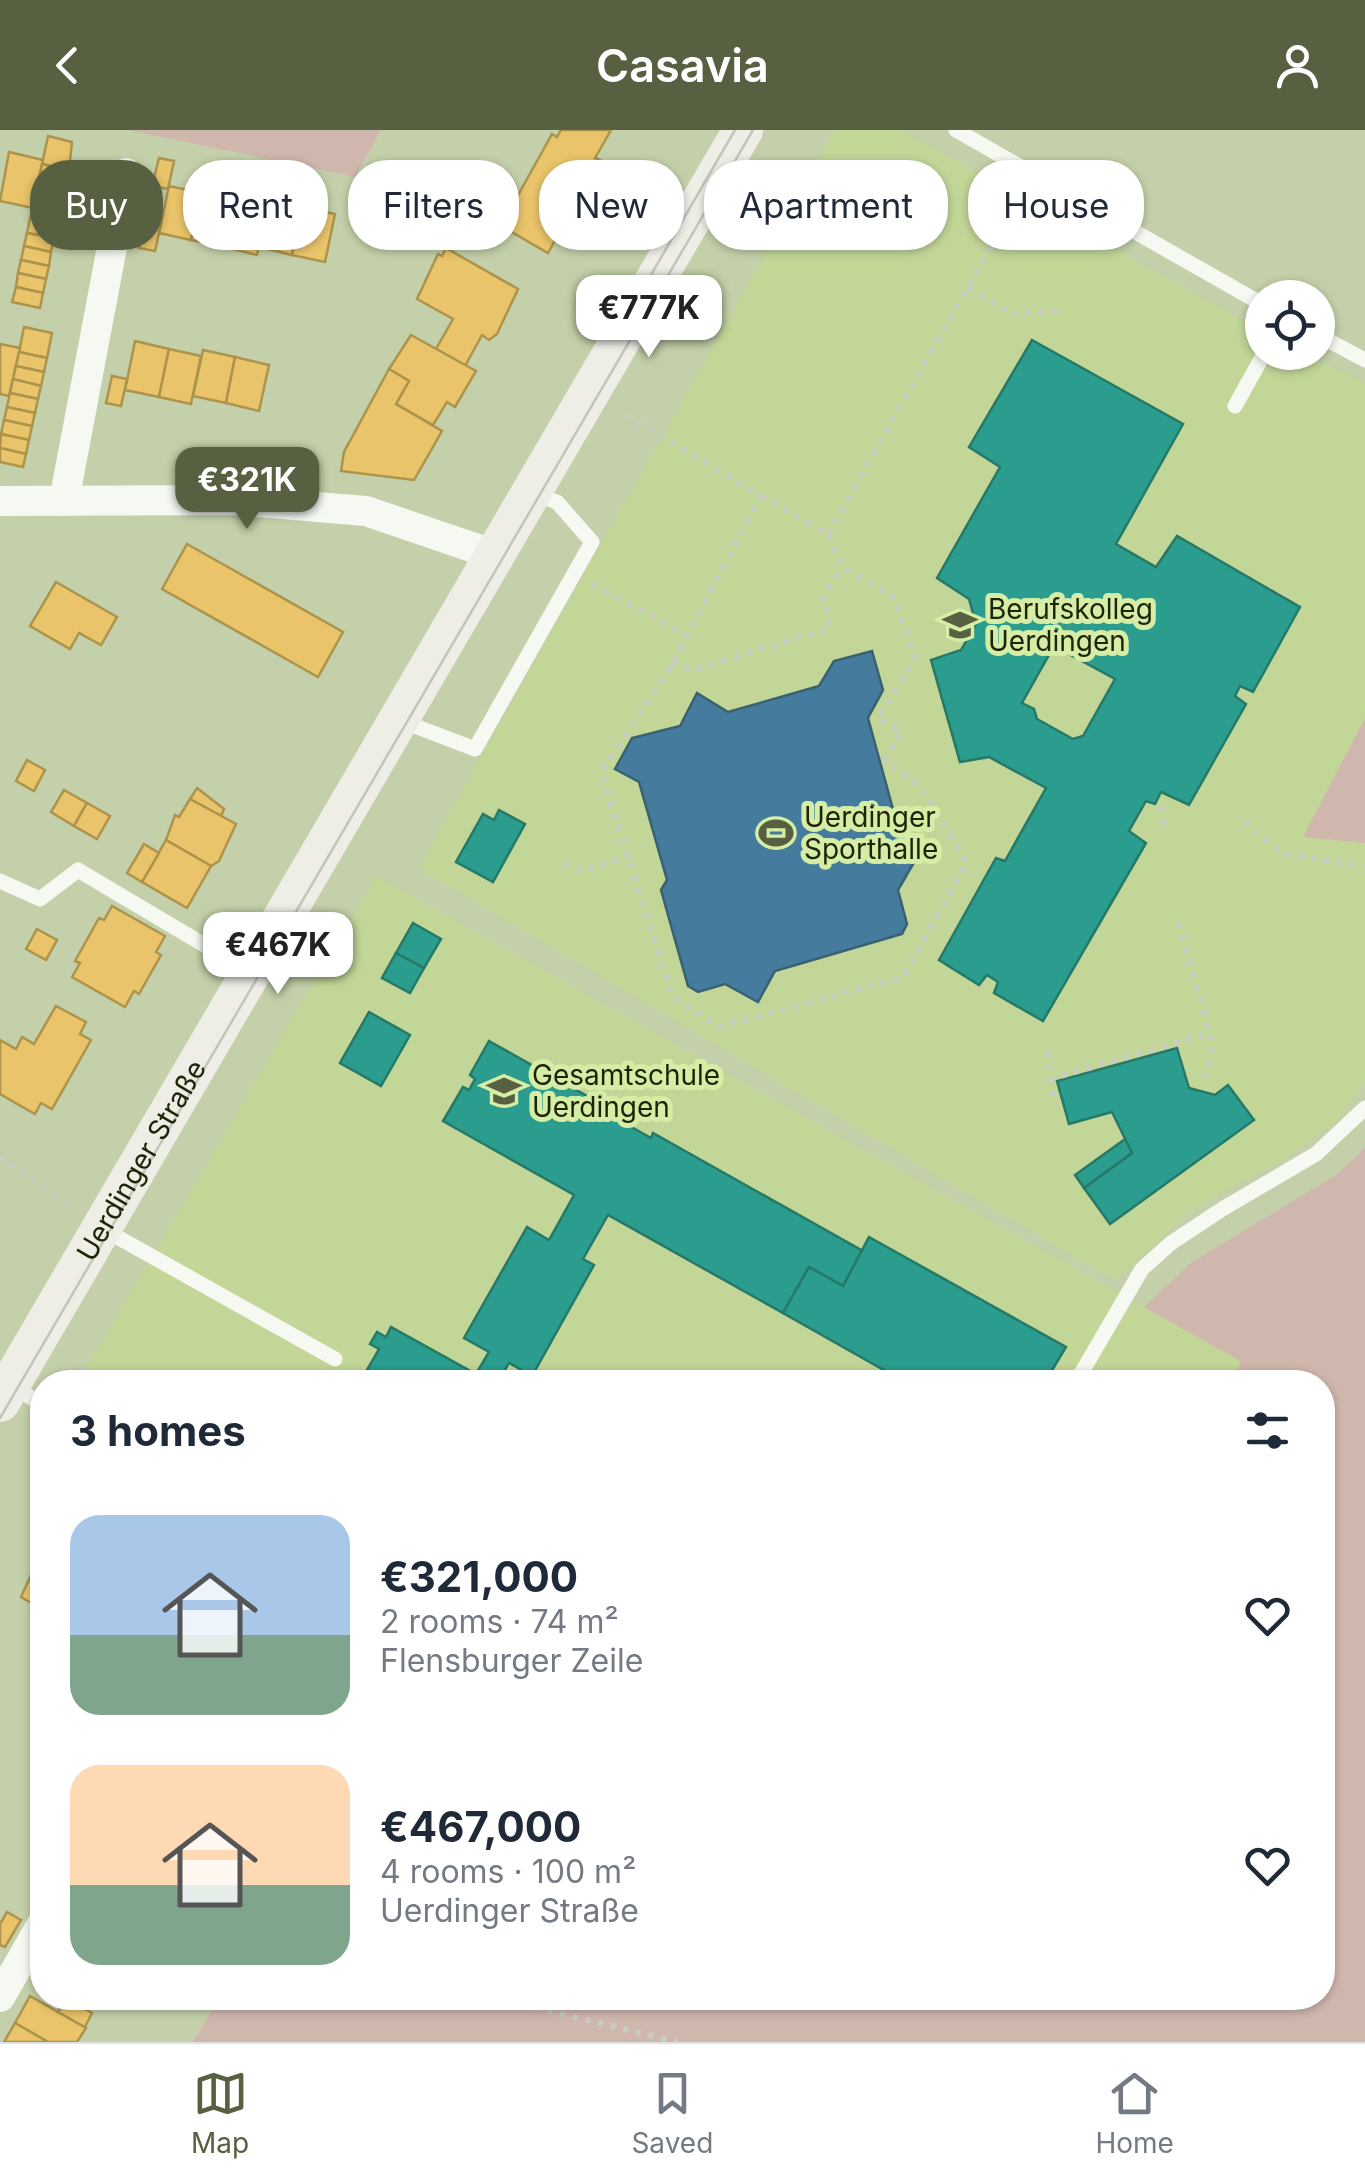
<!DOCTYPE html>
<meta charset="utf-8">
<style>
body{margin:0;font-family:Inter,sans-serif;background:#f2f2f3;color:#1f2937;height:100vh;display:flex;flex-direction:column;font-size:38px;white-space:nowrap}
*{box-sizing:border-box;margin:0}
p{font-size:32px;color:#747a83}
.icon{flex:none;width:55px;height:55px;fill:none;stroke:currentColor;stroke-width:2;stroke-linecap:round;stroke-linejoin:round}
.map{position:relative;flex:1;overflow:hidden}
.details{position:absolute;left:30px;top:1240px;width:1305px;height:640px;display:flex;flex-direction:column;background:#fff;border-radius:40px;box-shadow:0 2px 8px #0004}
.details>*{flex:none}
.hud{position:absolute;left:30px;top:30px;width:1305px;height:90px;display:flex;gap:20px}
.tools{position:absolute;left:1245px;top:150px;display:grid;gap:20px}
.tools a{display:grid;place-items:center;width:90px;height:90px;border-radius:50%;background:#fff;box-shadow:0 2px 8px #0004;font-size:50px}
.price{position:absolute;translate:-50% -85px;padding:0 22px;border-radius:20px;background:#fff;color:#222;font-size:32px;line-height:65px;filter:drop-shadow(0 2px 5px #0008)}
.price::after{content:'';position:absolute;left:50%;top:60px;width:30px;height:22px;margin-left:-15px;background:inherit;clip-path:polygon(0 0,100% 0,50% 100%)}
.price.current{background:#576040;color:#fff}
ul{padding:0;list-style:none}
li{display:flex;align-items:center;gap:30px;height:250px;padding:0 40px}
li span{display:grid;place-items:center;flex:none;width:280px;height:200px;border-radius:30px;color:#555}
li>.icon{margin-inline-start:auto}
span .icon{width:120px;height:120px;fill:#fffc;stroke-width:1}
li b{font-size:42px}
h2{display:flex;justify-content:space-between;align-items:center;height:120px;padding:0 40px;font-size:42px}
.chip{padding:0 35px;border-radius:40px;background:#fff;box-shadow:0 2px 8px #0004;font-size:35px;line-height:90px}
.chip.current{background:#576040;color:#fff}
header{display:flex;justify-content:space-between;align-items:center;height:130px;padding:0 40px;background:#576040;color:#fff;font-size:45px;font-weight:600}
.tab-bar{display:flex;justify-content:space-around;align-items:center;height:140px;border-top:2px solid #e0e1e3;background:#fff;font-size:28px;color:#747a83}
.tab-bar a{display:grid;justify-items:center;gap:5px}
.tab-bar .current{color:#576040}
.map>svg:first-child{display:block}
.built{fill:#c2d698}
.green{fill:#d0b7ad}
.homes{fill:#e9c46a;stroke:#ac944d;stroke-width:2.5}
.schools{fill:#2a9d8f;stroke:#267966;stroke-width:2.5;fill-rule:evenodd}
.public{fill:#457b9d;stroke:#396170;stroke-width:2.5}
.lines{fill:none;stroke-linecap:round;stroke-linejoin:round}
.path{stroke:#c9cdc1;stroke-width:6;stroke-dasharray:5 8;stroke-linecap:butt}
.lane{stroke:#f6f8f2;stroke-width:15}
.street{stroke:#f6f8f2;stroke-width:30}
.secondary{stroke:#eeeee6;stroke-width:40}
.tram{stroke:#c2c6ba;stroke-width:2.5}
.labels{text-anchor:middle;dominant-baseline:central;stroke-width:10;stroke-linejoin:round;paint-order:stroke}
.poi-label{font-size:28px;fill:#1d2408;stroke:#d6eda6;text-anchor:start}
.street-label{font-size:28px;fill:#1d2408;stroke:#d6eda6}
</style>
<header><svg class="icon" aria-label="back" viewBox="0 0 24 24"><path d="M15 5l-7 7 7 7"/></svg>Casavia<svg class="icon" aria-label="person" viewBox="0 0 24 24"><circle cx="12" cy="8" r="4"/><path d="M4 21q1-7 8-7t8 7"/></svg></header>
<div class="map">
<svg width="1365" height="1912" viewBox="0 0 1365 1912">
<rect width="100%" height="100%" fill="#c3d0a9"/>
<g class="built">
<polygon points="835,0 901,0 1262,201 1262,222 1304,223 1365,253 1365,952 1336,992 1275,1034 1194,1078 1115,1151 418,738"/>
<polygon points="376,746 1240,1231 1234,1252 78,1252"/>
</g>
<g class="green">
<polygon points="128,0 381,0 355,47"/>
<polygon points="1365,588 1365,713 1303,707"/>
<polygon points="1365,1018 1365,1912 193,1912 219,1868 1322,1868 1322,1252 1234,1252 1240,1231 1144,1177 1191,1133 1336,1045"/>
</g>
<g class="homes">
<polygon points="561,0 611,0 595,28 600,30 548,123 501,96 552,4 557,7"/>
<polygon points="48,6 72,12 69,40 42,34"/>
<polygon points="9,22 43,30 33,78 0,71"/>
<polygon points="159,28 174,31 168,59 152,56"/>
<polygon points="42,34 69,40 66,54 39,48"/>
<polygon points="39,48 66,54 63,67 36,62"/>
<polygon points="169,56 202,63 191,110 159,103"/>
<polygon points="36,62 63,67 60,81 33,75"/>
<polygon points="202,63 235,70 225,117 191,110"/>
<polygon points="235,70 267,77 257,125 225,117"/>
<polygon points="269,70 302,77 292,125 259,117"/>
<polygon points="33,75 60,81 57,95 30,89"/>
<polygon points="302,77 335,84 325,132 292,125"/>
<polygon points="30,89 57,95 54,108 27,103"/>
<polygon points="145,90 161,94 155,121 139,118"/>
<polygon points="27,103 54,108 51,122 24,116"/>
<polygon points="24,116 51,122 49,136 21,130"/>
<polygon points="446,118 518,159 497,204 489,210 482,205 465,236 436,219 453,189 417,169 438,124 442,126"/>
<polygon points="21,130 49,136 46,149 18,143"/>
<polygon points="18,143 46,149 43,163 16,157"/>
<polygon points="16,157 43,163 40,178 12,172"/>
<polygon points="24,197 52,203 47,228 19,222"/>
<polygon points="411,205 476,241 455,277 447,272 433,295 396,274 409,251 389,239"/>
<polygon points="135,211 169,219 159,267 125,260"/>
<polygon points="0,214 20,218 9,266 0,264"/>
<polygon points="169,219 201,226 191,274 159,267"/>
<polygon points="203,220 235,227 226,273 193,266"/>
<polygon points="19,222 47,228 44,242 16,236"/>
<polygon points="235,227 269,235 259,281 226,273"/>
<polygon points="16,236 44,242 41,256 13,249"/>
<polygon points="389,239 409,251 396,274 442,301 414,350 341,341 344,322"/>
<polygon points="112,246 127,249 121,276 106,273"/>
<polygon points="13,249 41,256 38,269 10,263"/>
<polygon points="10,263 38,269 35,283 7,277"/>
<polygon points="7,277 35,283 32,296 4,290"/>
<polygon points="4,290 32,296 29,310 1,304"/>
<polygon points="1,304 29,310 26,324 0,318"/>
<polygon points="0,318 26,324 23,337 0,332"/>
<polygon points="187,414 343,502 318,547 162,459"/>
<polygon points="56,452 117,487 101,515 79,503 70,519 30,496"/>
<polygon points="27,630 45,640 34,661 16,651"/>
<polygon points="197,658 224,679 221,686 190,669"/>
<polygon points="64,660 87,673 74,696 51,682"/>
<polygon points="190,669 236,694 219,731 211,736 166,710 175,685 179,687"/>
<polygon points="87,673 110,686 97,709 74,696"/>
<polygon points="166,710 211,736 187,778 142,752"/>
<polygon points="144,714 159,723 142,752 127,743"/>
<polygon points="112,776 165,806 156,822 161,825 139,864 134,861 125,877 72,847 80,833 75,831 99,788 104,790"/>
<polygon points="37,799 57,810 46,830 26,819"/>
<polygon points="56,876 86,892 80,904 91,910 52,979 41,973 35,984 0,964 0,910 16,919 22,907 34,914"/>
<polygon points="42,1421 42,1479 21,1467"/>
<polygon points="7,1782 21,1790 5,1817 0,1815 0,1794"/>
<polygon points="30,1866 86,1898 77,1912 48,1912 15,1893"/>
<polygon points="66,1869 92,1883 85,1897 58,1882"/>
<polygon points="15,1893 48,1912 4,1912"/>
</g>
<g class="schools">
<path d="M1032,210L1183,294L1116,414L1156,437L1177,406L1300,477L1253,562L1240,556L1235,566L1246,574L1189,675L1161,662L1155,674L1146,671L1129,701L1146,713L1043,891L994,863L998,852L987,845L979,855L939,830L996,728L1005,731L1046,658L989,627L960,632L931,530L961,520L976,494L969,469L937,448L1000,337L969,317ZM1054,516L1115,549L1083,606L1073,609L1037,589L1034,579L1022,573Z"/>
<polygon points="499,680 525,694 493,752 456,732 483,684 494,690"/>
<polygon points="413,793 441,809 424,838 396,823"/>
<polygon points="396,823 424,838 410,863 382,848"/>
<polygon points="369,882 410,905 381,956 340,933"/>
<polygon points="489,911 621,985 619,990 651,1008 653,1003 863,1121 843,1156 809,1137 783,1183 608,1085 583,1129 594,1135 532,1246 509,1233 498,1252 360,1252 379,1219 370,1214 377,1202 386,1207 391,1197 476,1244 489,1222 464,1208 527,1097 549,1110 574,1065 443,991 463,957 469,960 475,949 470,945"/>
<polygon points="1177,918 1189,958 1215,965 1228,955 1254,990 1110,1094 1084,1058 1132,1023 1112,982 1069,994 1057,951"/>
<polygon points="1125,1009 1132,1023 1084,1058 1075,1045"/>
<polygon points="869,1107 1066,1217 1045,1252 905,1252 783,1183 809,1137 843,1156"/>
</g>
<polygon class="public" points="872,521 883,560 868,588 905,723 916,729 898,760 907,794 902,804 775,841 758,872 725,854 698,862 688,856 661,760 667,750 639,652 615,639 632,608 680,596 697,563 728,582 819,556 834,531"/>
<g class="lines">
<g class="path">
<polyline points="968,158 1011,184 1065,180"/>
<polyline points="626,285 761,366"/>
<polygon points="761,366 828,404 842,437 895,468 915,527 878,589 901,601 885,630 921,657 967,732 903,847 719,897 672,867 601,642 672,534"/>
<polyline points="828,404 1022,61"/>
<polyline points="593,454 688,506"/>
<polyline points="672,534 693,540 831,498 823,467 842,437"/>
<polyline points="1160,677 1166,702"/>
<polyline points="1245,692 1284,724 1365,737"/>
<polyline points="564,734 584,741 630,726"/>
<polyline points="1178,793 1213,914 1204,954"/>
<polyline points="1048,922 1050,949 1210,903"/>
<polyline points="1050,949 1056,975"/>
<polyline points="0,1027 73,1077"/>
<polyline points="497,1868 677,1912"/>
</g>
<g class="lane">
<polyline points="956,0 1262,174"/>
<polyline points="1318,205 1365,230"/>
<polyline points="1235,276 1265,222"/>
<polyline points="399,590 475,619 592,412 557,372 534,364"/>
<polyline points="0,751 40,769 78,740 248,841"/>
<polyline points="103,1099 335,1229"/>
<polyline points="1076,1252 1142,1139 1171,1113 1224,1078 1316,1024 1365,978"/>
<polyline points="11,1256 42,1274"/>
</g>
<g class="street">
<polyline points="0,371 232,370 366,381 495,425"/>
<polyline points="64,371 126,43"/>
<polyline points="0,1867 42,1794"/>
</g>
<path class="secondary" id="s1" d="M0,1272L743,0"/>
<g class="tram">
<polyline points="637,169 735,0"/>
<polyline points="0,1288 753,0"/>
</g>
</g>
<defs>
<g id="school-bare" transform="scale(2.7)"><path d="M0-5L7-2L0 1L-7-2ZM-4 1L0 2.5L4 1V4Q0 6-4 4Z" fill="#576040" stroke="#d6eda6" stroke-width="2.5" paint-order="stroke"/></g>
<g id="stadium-bare" transform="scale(2.7)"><path d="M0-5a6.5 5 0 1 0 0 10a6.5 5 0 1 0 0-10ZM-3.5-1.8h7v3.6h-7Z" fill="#576040" stroke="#d6eda6" stroke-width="2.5" paint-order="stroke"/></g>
</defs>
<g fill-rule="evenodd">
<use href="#school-bare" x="960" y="495"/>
<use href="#stadium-bare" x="776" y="703"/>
<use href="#school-bare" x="504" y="961"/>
</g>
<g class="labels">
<g class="poi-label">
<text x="988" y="479">Berufskolleg<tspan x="988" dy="32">Uerdingen</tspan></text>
<text x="804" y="687">Uerdinger<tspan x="804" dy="32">Sporthalle</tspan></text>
<text x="532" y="945">Gesamtschule<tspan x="532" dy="32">Uerdingen</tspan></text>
</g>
<g class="street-label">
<text stroke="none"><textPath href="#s1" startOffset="280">Uerdinger Straße</textPath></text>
</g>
</g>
</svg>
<div class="tools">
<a><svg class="icon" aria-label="locate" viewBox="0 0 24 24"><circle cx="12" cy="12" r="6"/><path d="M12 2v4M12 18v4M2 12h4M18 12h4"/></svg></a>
</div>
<b class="price" style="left:649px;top:230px">€777K</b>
<b class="price current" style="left:247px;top:402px">€321K</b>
<b class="price" style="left:278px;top:867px">€467K</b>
<div class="hud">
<a class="chip current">Buy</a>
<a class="chip">Rent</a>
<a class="chip">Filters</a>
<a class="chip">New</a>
<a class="chip">Apartment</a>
<a class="chip">House</a>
</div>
<section class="details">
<h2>3 homes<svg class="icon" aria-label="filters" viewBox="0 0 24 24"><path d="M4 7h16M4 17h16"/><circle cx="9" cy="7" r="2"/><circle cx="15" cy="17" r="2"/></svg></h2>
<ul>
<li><span style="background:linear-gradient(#a9c7e8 60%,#7fa58c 0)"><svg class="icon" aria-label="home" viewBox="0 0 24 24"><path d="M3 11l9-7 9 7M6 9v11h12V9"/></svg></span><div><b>€321,000</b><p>2 rooms · 74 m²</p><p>Flensburger Zeile</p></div><svg class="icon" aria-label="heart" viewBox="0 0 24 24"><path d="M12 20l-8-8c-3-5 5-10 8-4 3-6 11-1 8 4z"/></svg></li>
<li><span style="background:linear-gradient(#ffd9b3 60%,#7fa58c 0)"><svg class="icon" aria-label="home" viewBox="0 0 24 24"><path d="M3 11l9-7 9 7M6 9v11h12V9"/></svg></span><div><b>€467,000</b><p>4 rooms · 100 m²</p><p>Uerdinger Straße</p></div><svg class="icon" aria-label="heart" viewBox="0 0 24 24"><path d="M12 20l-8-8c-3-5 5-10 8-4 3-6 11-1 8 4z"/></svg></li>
</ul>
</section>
</div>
<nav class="tab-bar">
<a class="current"><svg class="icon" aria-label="map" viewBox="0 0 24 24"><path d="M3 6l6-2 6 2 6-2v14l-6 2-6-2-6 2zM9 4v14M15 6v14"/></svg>Map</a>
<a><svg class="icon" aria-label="saved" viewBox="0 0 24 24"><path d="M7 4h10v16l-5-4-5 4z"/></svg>Saved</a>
<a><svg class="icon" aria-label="home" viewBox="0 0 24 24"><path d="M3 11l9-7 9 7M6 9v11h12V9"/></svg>Home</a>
</nav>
